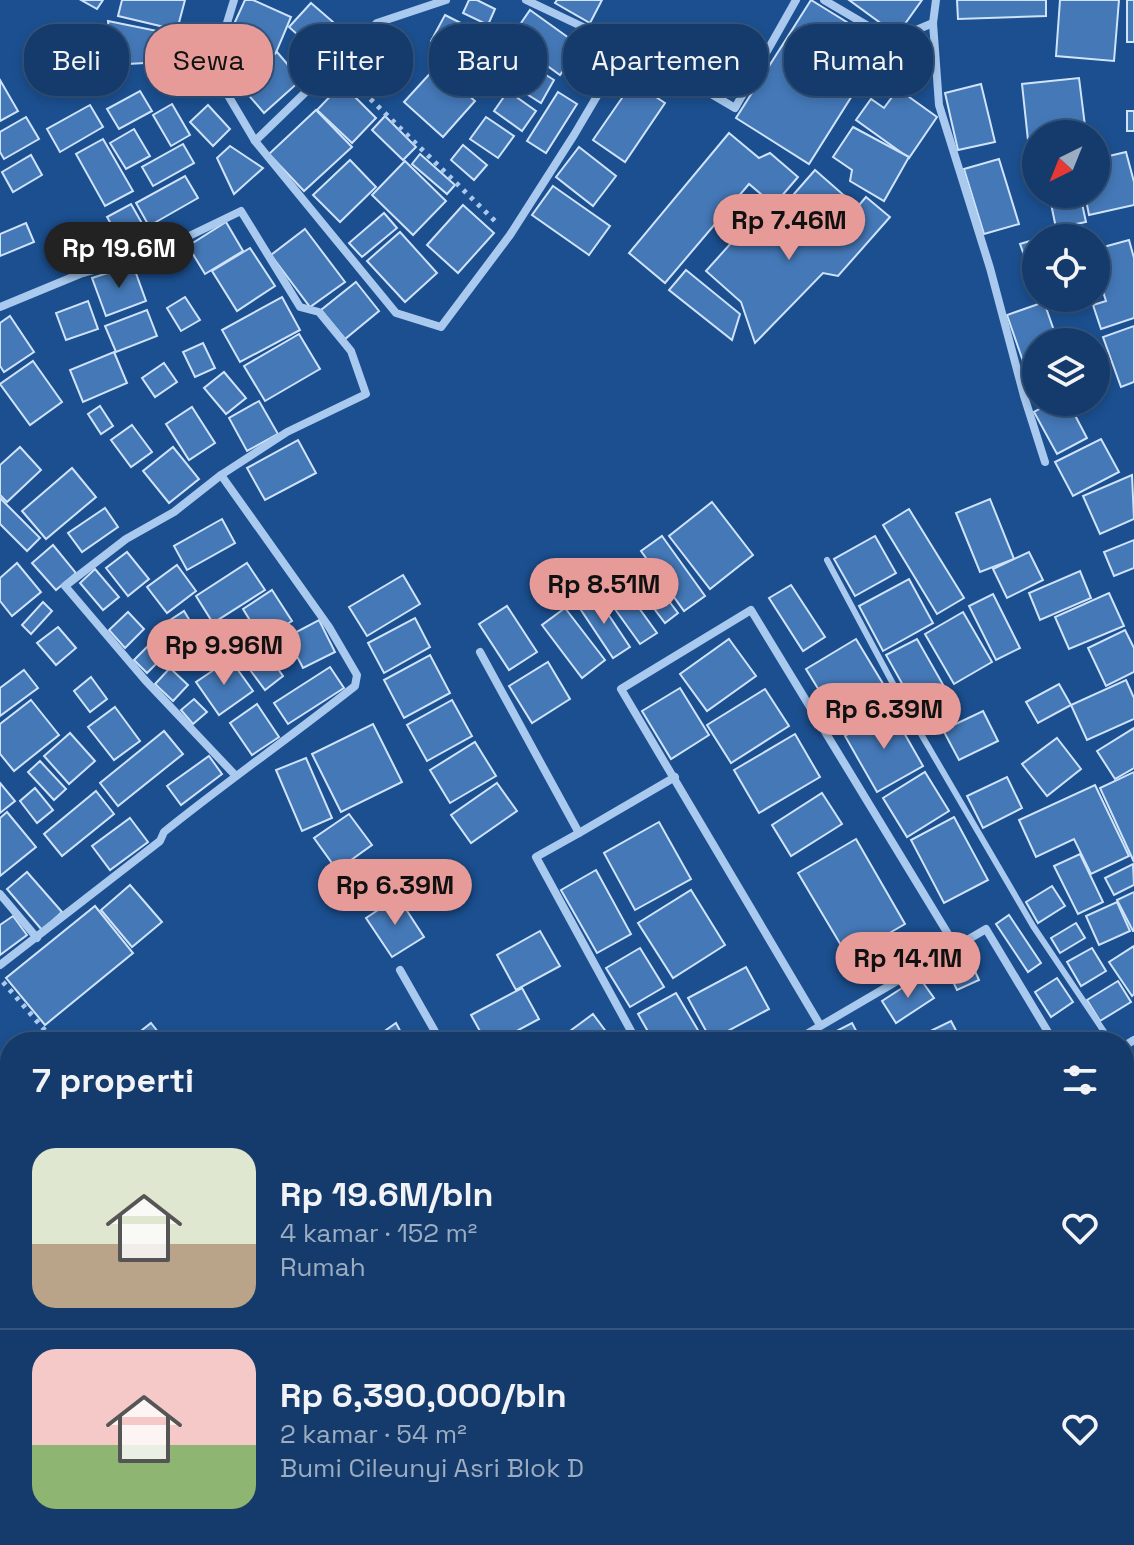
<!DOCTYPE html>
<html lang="id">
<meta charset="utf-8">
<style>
body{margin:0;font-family:"Space Grotesk",sans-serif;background:#214673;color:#f1f3f6;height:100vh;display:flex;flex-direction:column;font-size:30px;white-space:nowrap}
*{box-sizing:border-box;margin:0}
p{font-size:26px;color:#9dadc1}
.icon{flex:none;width:44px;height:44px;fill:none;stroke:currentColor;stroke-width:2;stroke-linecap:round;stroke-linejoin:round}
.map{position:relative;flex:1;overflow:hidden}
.sheet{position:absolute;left:0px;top:1032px;width:1134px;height:514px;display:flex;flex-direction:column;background:#143b6b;border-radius:32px 32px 0 0;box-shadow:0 4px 12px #0003,0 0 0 2px #33557e}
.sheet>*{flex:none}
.banner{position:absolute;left:24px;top:24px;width:1086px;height:72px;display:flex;gap:16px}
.needle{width:52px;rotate:223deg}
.buttons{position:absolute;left:1022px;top:120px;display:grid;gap:16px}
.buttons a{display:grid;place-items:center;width:88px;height:88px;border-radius:50%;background:#143b6b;box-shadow:0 4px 12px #0003,0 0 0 2px #33557e;font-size:40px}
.price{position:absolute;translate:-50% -68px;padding:0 18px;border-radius:28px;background:#e69b98;color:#111;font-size:26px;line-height:52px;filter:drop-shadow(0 2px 4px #0008)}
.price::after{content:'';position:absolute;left:50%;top:48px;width:24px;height:18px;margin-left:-12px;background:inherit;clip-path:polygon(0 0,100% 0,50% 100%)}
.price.active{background:#222;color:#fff}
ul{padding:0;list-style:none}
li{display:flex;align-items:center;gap:24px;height:200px;padding:0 32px}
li+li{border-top:2px solid #33557e}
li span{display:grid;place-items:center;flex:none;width:224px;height:160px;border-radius:24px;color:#555}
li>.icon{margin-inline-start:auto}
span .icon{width:96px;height:96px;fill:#fffc;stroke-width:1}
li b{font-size:34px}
h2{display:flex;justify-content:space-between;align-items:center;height:96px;padding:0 32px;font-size:34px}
.chip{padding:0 28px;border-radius:32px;background:#143b6b;box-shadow:0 4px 12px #0003,0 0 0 2px #33557e;font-size:28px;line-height:72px}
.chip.active{background:#e69b98;color:#111}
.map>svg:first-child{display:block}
.building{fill:#4478b7;stroke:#cfe3fa;stroke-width:2}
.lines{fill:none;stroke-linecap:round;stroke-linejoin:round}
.path{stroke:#a9c9ee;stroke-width:5;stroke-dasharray:4 6;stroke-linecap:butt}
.lane{stroke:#a9c9ee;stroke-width:6}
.street{stroke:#a9c9ee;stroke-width:8}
</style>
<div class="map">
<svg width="1134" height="1545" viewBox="0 0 1134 1545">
<rect width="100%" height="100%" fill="#1b4f8f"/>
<g class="building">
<polygon points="81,0 103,0 97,9"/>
<polygon points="122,0 185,0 177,30 118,16"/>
<polygon points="245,0 253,0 291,17 275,55 229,35"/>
<polygon points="469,0 477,0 495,9 488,25 463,13"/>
<polygon points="557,0 602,0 590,23 555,3"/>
<polygon points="811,0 884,45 809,164 736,118"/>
<polygon points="849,0 922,0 897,35"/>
<polygon points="957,0 1046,0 1046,16 958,19"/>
<polygon points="1060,0 1119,0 1114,61 1056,56"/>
<rect x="1127" y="0" width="7" height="42"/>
<polygon points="311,3 340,28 318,53 289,27"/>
<polygon points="530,10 580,46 560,75 510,39"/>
<polygon points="445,15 504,45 490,72 431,41"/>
<polygon points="108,21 177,35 179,61 111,65"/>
<polygon points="277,52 301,80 264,113 240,85"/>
<polygon points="527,63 554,80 541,103 514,86"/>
<polygon points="436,67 475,101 443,137 404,102"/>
<polygon points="1079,78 1086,134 1036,134 1036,159 1030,159 1022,84"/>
<polygon points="0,80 18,111 0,121"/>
<polygon points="633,82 665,103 625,162 593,140"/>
<polygon points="342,84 376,118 352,143 317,110"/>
<polygon points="981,84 995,142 958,150 945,93"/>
<polygon points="898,89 937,117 909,158 856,120 871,99 884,108"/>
<polygon points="140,91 152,111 119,129 107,109"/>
<polygon points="508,91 536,111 522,131 494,111"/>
<polygon points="558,92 577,104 546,153 527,141"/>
<polygon points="172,104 190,135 171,146 153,115"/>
<polygon points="90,105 103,127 60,152 47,129"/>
<polygon points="208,105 230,129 213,146 190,122"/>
<polygon points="316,110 352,147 304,191 269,154"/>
<rect x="1127" y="111" width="7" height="20"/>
<polygon points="385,116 416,147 403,160 372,130"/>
<polygon points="26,117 39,139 4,159 0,152 0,132"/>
<polygon points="486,117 514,136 498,158 470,139"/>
<polygon points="853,127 909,157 884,201 850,181 852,170 833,157"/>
<polygon points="134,129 150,156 126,169 110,143"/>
<polygon points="729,133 759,158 770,153 798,177 774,205 749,184 665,283 629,253"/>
<polygon points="103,139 133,191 105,206 76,154"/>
<polygon points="183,144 194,163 153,186 142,167"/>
<polygon points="463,145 487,165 474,180 451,160"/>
<polygon points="230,146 263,168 234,194 217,158"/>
<polygon points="579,147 616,176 593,206 556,177"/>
<polygon points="1126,152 1134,182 1134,205 1089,215 1085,195 1098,192 1096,159"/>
<polygon points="420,154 455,185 447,194 412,164"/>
<polygon points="31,155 42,175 13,192 2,172"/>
<polygon points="999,159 1019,224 984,234 964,169"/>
<polygon points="350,160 376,187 340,222 313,195"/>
<polygon points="405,161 446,201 413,235 372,195"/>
<polygon points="815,170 847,198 820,230 787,202"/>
<polygon points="185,176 198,198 149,226 136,203"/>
<polygon points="553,186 610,226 589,255 532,215"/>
<polygon points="1049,194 1080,194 1086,222 1056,228"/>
<polygon points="866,197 890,217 838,276 823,273 755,343 741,302 706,271 749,223 763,234 785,208 827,242"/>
<polygon points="131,204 143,225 119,238 107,217"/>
<polygon points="463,205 494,233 458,273 427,245"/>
<polygon points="384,213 397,228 362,257 349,243"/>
<polygon points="226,222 243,251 205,274 188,246"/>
<polygon points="26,223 34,242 0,256 0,234"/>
<polygon points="1082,226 1085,238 1055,238 1054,233"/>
<polygon points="305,229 345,282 310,307 271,255"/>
<polygon points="400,232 437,273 405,302 367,261"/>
<polygon points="1036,239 1036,285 1035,285 1020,244"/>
<polygon points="1129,240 1134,258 1134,318 1101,329 1093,305 1106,301 1096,269 1096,249"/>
<polygon points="250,248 275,286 237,311 212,271"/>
<polygon points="133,265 146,301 106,316 92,278"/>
<polygon points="686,270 740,314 732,340 669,290"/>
<polygon points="356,282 379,311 345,339 321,310"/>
<polygon points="185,297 200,320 181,331 167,308"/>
<polygon points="282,297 300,330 240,362 222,330"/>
<polygon points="88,301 98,329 66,340 56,313"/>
<polygon points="1044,302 1058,342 1036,342 1036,363 1025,367 1007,315"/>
<polygon points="147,310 157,336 116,352 105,326"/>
<polygon points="10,316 34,352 4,372 0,366 0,323"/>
<polygon points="1134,326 1134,382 1121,387 1103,337"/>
<polygon points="299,334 320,369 265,401 244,366"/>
<polygon points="203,343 215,368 195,377 183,352"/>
<polygon points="114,352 127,383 83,402 70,370"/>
<polygon points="33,361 62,402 30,425 0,384"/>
<polygon points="164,363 177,382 155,397 142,378"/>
<polygon points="224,372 246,398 226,414 204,388"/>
<polygon points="259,401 278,434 247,451 229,418"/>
<polygon points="1052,402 1068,402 1087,438 1057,454 1034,412"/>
<polygon points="100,406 113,426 101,434 88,414"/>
<polygon points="192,407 215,443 189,460 166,424"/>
<polygon points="132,425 152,452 131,467 111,440"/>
<polygon points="1101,439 1119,472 1073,496 1055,462"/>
<polygon points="298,440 316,473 265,500 247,468"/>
<polygon points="20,447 41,470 7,502 0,495 0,465"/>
<polygon points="173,447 199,479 169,503 143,471"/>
<polygon points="72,468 96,497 46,539 22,511"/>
<polygon points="1132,475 1134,519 1100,534 1083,496"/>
<polygon points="0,498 40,538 27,551 0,524"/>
<polygon points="990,499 1014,559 980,572 956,513"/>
<polygon points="712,502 753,555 710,589 669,536"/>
<polygon points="105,508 118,527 82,552 68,533"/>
<polygon points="909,509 964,598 937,614 883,525"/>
<polygon points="222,519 235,543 187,570 174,546"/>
<polygon points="662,536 705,596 684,611 641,551"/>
<polygon points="875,536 896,573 855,596 834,559"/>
<polygon points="1134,540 1134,568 1114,576 1104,552"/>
<polygon points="53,545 76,573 56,590 32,563"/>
<polygon points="127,552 149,579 128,596 106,568"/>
<polygon points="1029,552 1043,580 1007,598 993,569"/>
<polygon points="17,563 41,592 12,616 0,601 0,578"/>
<polygon points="247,563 265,590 213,623 196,596"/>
<polygon points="640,563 678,613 665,623 627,573"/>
<polygon points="177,565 196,591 167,613 147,587"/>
<polygon points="95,569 119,597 103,610 80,583"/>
<polygon points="1080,571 1091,598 1040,620 1029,593"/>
<polygon points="613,572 657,633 640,644 597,584"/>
<polygon points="403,575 420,604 367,636 349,607"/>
<polygon points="909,579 933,623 883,651 859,606"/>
<polygon points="791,585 825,637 803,651 769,598"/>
<polygon points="272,590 292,621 262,640 243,609"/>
<polygon points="594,593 630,647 613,658 577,604"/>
<polygon points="1109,593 1124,626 1069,649 1055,617"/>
<polygon points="993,594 1020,648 996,660 969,606"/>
<polygon points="43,602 52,611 31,634 22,625"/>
<polygon points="507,606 537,652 509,670 479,624"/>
<polygon points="565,608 605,660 582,678 542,625"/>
<polygon points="184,611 207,649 181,664 158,628"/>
<polygon points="128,612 144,629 125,648 109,630"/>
<polygon points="963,612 992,662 954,684 925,634"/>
<polygon points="415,618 430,647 384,673 368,643"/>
<polygon points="319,620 335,652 303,668 287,637"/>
<polygon points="58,627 76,648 56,665 37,643"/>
<polygon points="249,629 283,676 265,690 230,643"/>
<polygon points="1125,630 1134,648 1134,672 1106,686 1088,648"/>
<polygon points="729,639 756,676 707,711 680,674"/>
<polygon points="856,639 891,697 841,726 806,669"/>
<polygon points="917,639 958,711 927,728 886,655"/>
<polygon points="151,643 164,656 147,673 134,660"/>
<polygon points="430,655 450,693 404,718 384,680"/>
<polygon points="230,659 253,691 219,715 196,682"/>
<polygon points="548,662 570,699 532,723 509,686"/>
<polygon points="330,667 344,688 288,724 274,703"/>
<polygon points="170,668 188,685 173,701 155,684"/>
<polygon points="24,670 38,688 0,716 0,688"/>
<polygon points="91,677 107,699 90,712 74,691"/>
<polygon points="1126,680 1134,698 1134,719 1087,740 1071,705"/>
<polygon points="1059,684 1071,705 1038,723 1026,702"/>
<polygon points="680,688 709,735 671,759 642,711"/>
<polygon points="765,689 789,726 731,763 707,725"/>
<polygon points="194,699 207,712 193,724 181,710"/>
<polygon points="31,700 59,735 14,771 0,754 0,724"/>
<polygon points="452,700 472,736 427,761 407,725"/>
<polygon points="257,704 279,737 252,755 230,723"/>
<polygon points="115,707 140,741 114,760 88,727"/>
<polygon points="891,710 923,766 877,792 845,736"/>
<polygon points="983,711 998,741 959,760 943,730"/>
<polygon points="373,724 402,782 341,812 312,754"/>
<polygon points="1134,728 1134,768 1115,779 1097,751"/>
<polygon points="164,731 183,754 118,806 100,783"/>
<polygon points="70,733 95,761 69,784 44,756"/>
<polygon points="795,734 820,777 759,813 734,770"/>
<polygon points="1057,738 1081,769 1047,796 1022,764"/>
<polygon points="475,742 496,776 450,803 430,770"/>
<polygon points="209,756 222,774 181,805 167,786"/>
<polygon points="306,758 332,818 302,831 276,770"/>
<polygon points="40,761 66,789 54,800 28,772"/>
<polygon points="925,772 949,811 907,837 883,798"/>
<polygon points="1134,772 1134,862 1100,788"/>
<polygon points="1007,777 1022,808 983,828 967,796"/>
<polygon points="0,783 15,801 0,813"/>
<polygon points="497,783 517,811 471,843 451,815"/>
<polygon points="1095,785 1129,856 1091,874 1074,839 1036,857 1019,820"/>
<polygon points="35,788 53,810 37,823 20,801"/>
<polygon points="96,791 114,814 62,856 44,834"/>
<polygon points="822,793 842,824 791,856 772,825"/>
<polygon points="7,812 36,847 0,876 0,818"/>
<polygon points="349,814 372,845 337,870 314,838"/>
<polygon points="954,817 988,880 944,903 911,840"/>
<polygon points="130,818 148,842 110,870 92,846"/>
<polygon points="659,822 691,879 635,910 604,853"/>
<polygon points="856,839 905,924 848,957 798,873"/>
<polygon points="1080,854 1103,902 1078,914 1054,866"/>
<polygon points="1133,864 1134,885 1114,895 1105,878"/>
<polygon points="596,870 631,934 597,953 561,890"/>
<polygon points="27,872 62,912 42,930 7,889"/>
<polygon points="130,885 162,922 132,947 101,910"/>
<polygon points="1052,886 1065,906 1038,923 1026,902"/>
<polygon points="691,890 725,945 673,978 638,923"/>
<polygon points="1134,892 1134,931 1133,931 1117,900"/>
<polygon points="398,897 424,937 392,957 366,918"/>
<polygon points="1117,902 1130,931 1099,945 1086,916"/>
<polygon points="95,906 133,953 45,1025 6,978"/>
<polygon points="1009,915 1041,963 1028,972 996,924"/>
<polygon points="13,916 27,935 0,955 0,925"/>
<polygon points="1076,923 1085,938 1060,953 1051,938"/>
<polygon points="540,931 560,966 516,990 497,955"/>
<polygon points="1134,946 1134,994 1132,996 1109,962"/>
<polygon points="640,948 664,987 630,1007 606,968"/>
<polygon points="1092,948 1106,971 1081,986 1067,962"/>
<polygon points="970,960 979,980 957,990 947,969"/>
<polygon points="746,967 769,1009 711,1040 688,998"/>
<polygon points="919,977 934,998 896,1023 882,1001"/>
<polygon points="1057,978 1073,1002 1051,1017 1035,992"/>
<polygon points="1118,981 1131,1002 1100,1021 1087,1000"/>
<polygon points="522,988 539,1019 496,1042 486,1042 471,1015"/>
<polygon points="676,993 705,1042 654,1042 638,1014"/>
<polygon points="593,1014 607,1033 599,1042 555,1042"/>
<polygon points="951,1021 962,1042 918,1042 916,1038"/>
<polygon points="151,1023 166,1042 127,1042"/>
<polygon points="396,1023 406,1042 369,1042"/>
<polygon points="852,1023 862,1042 820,1042 819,1040"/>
<polygon points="1134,1078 1134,1101 1124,1107 1124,1084"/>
<polygon points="1134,1106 1134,1152 1124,1135 1124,1112"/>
<polygon points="10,1181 10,1244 6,1247 0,1239 0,1187"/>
<polygon points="1124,1188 1134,1210 1134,1228 1124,1232"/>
<polygon points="1134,1263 1134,1294 1124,1299 1124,1268"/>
<polygon points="1124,1328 1134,1339 1134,1346 1124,1354"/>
<polygon points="1134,1353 1134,1410 1128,1416 1124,1412 1124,1363"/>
<polygon points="1134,1438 1134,1458 1124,1448"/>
<polygon points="0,1450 10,1461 7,1467 10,1471 10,1536 35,1536 24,1545 16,1545 0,1525"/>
<polygon points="1124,1528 1132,1536 1124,1545 1064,1545 1073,1536 1124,1536"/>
<polygon points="202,1536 307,1536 311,1545 206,1545"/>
<polygon points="369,1536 407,1536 415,1545 359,1545"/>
<polygon points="744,1536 759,1536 767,1545 733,1545"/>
<polygon points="781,1536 803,1536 793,1545 789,1545"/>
<polygon points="839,1536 866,1536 873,1545 828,1545"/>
<polygon points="935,1536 951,1536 959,1545 925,1545"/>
</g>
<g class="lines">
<g class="path">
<polyline points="349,78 496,222"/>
<polyline points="3,982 55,1042"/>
<polyline points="0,1070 10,1083"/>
</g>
<polyline class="lane" points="827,560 907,710 1033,926 1111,1042"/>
<g class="street">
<polyline points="234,0 219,49 226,92 255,141 396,313 441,327 510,235 574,135 626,47"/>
<polyline points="526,0 657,62 735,108 796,0"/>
<polyline points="824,0 892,40 933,23"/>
<polyline points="936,0 933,23 939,105 990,268 1024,396 1045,462"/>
<polyline points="255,141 377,23 446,0"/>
<polyline points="0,307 80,274 156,252 241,211 300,307 319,312 351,351 366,394 287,432 221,475 174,512 126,539 65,586 145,680 235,775"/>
<polyline points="480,652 579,833 536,857 637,1042"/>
<polyline points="579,833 675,777"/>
<polyline points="0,894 37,938"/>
<path d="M0,965L160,841L164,832C226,782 292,736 355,686L357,675L329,627L221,475"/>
<polyline points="400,970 441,1042"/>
<polyline points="820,1025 621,689 751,610 956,947"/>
<polyline points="793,1042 986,929 1054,1042"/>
<polyline points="1124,1046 1134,1040"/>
<polyline points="1124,1514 1134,1527"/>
</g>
</g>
</svg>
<div class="buttons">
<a><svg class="needle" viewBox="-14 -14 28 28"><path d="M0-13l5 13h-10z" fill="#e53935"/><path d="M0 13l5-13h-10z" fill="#9dadc1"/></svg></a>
<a><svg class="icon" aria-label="locate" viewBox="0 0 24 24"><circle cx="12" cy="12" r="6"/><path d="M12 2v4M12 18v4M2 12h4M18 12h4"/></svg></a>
<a><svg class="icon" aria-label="layers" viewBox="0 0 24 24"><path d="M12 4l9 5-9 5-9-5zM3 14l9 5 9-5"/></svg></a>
</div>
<b class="price" style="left:789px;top:262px">Rp 7.46M</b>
<b class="price active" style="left:119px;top:290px">Rp 19.6M</b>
<b class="price" style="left:604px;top:626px">Rp 8.51M</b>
<b class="price" style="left:224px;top:687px">Rp 9.96M</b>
<b class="price" style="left:884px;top:751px">Rp 6.39M</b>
<b class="price" style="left:395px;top:927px">Rp 6.39M</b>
<b class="price" style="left:908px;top:1000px">Rp 14.1M</b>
<div class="banner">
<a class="chip">Beli</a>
<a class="chip active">Sewa</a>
<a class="chip">Filter</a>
<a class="chip">Baru</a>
<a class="chip">Apartemen</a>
<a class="chip">Rumah</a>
</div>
<section class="sheet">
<h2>7 properti<svg class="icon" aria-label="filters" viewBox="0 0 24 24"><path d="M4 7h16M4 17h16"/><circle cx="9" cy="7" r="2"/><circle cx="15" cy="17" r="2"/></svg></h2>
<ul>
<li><span style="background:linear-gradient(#dfe7d0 60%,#b9a48a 0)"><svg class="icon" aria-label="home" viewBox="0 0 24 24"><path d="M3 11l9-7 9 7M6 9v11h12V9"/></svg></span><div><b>Rp 19.6M/bln</b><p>4 kamar · 152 m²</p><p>Rumah</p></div><svg class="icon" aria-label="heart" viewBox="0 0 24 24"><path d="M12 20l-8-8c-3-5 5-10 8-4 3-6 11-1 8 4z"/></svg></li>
<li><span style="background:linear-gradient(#f6c9c9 60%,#8fb573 0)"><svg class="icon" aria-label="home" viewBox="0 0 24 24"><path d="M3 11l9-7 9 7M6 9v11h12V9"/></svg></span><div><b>Rp 6,390,000/bln</b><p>2 kamar · 54 m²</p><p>Bumi Cileunyi Asri Blok D</p></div><svg class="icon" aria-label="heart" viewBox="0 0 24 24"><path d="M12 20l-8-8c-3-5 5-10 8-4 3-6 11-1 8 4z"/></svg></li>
</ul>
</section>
</div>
